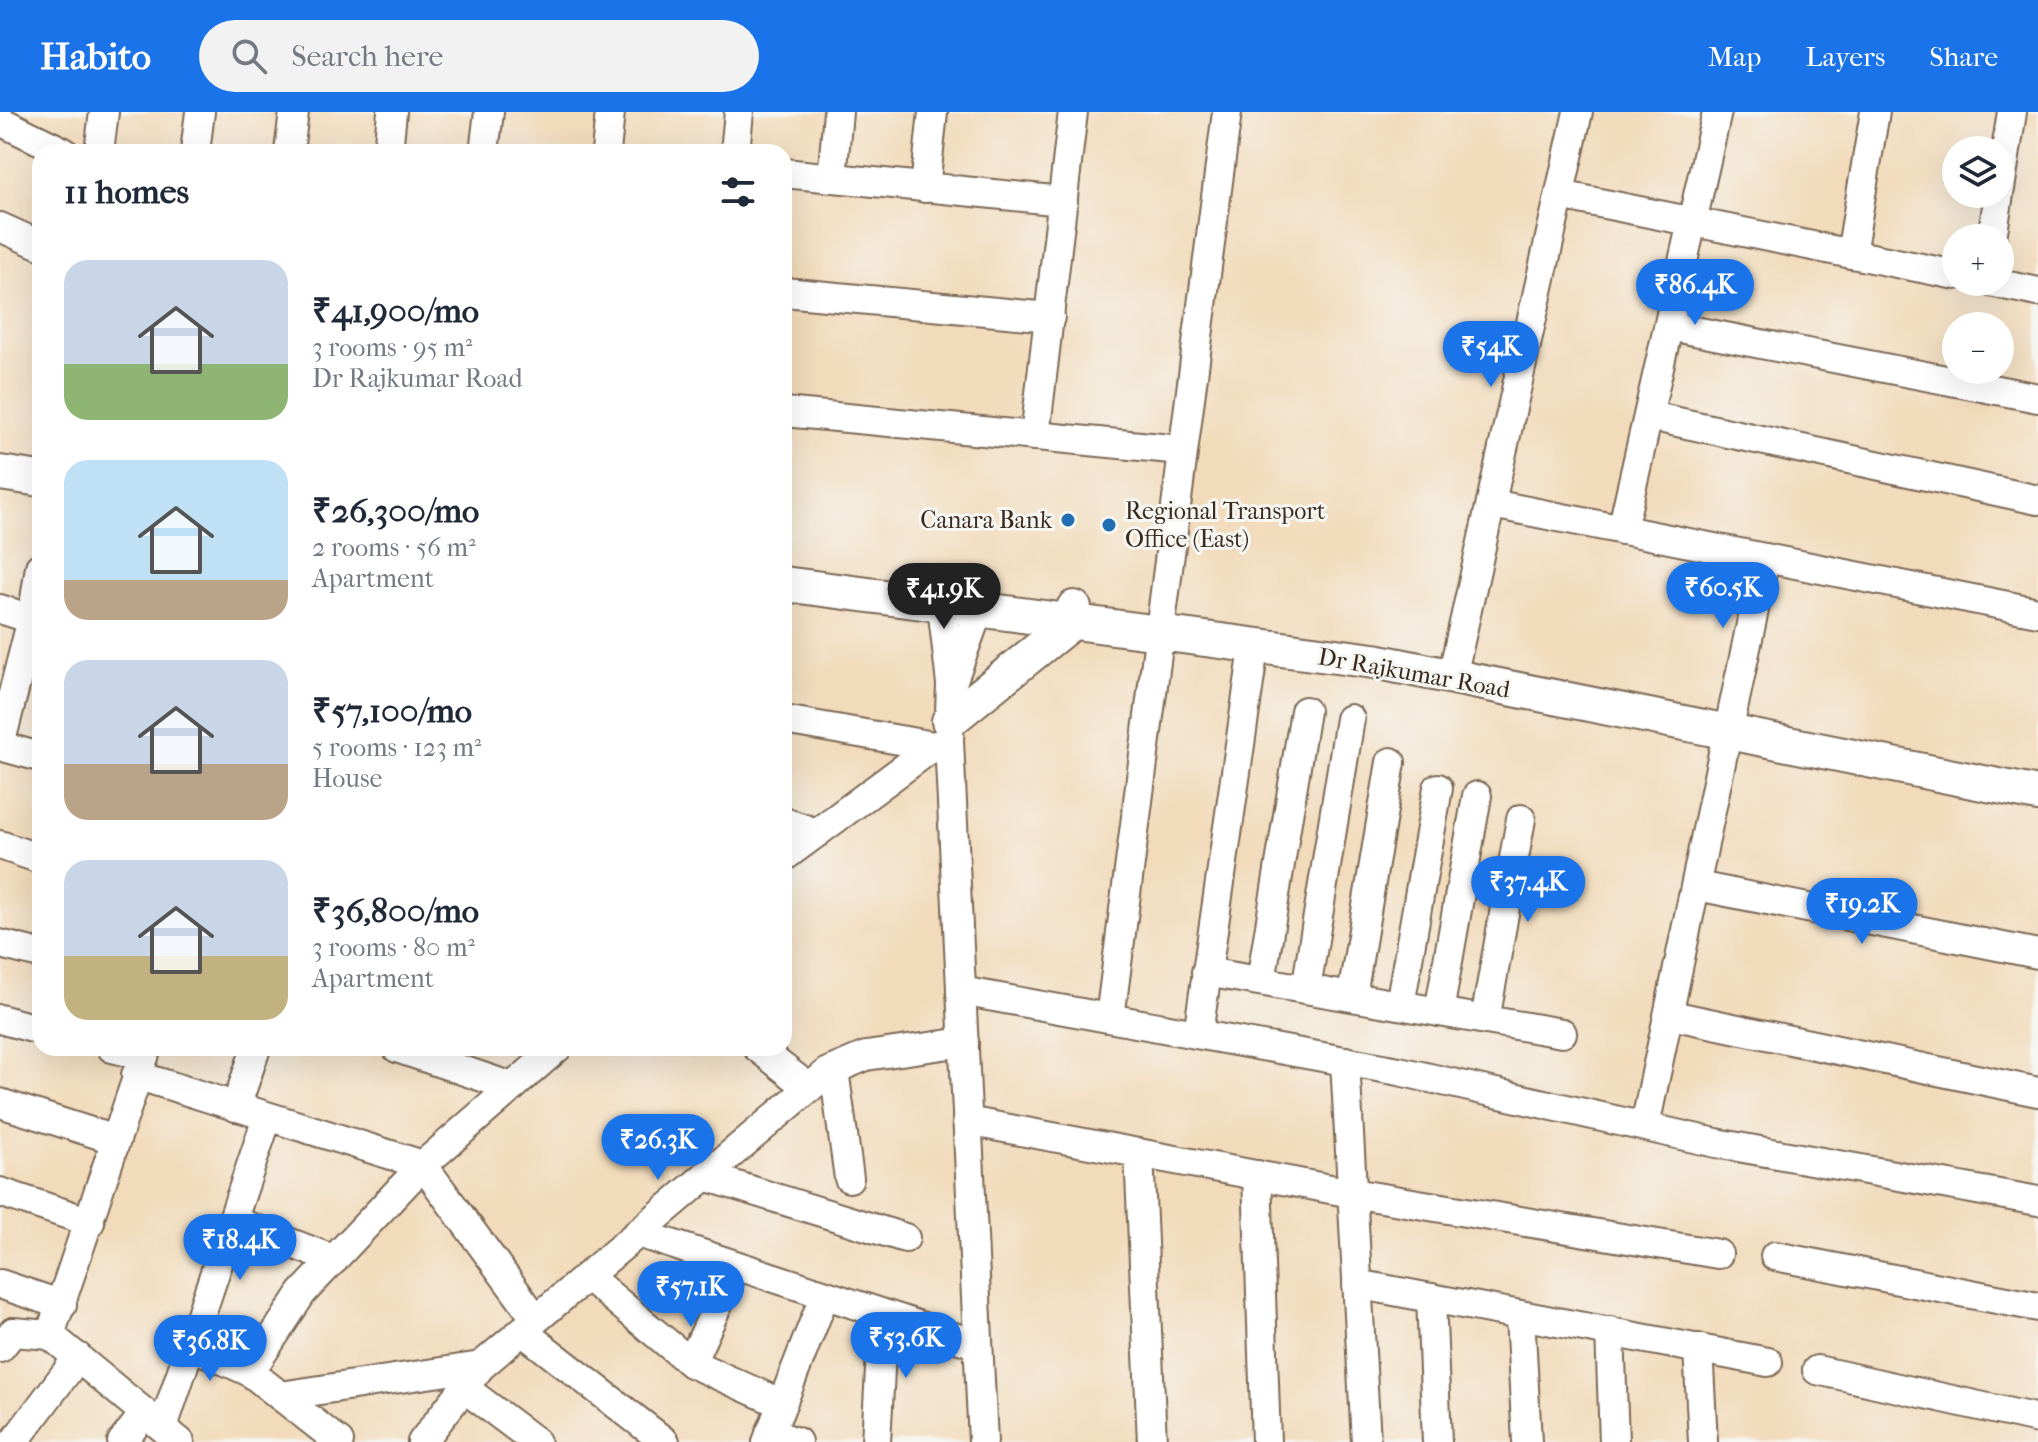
<!DOCTYPE html>
<meta charset="utf-8">
<style>
body{margin:0;font-family:"IM FELL French Canon",serif;background:#f2f2f3;color:#1f2937;height:100vh;display:flex;flex-direction:column;font-size:30px;white-space:nowrap}
*{box-sizing:border-box;margin:0}
p{font-size:26px;color:#747a83}
.icon{flex:none;width:44px;height:44px;fill:none;stroke:currentColor;stroke-width:2;stroke-linecap:round;stroke-linejoin:round}
.map{position:relative;flex:1;overflow:hidden}
.sheet{position:absolute;left:32px;top:32px;width:760px;height:912px;display:flex;flex-direction:column;background:#fff;border-radius:24px;box-shadow:0 8px 32px #0002}
.sheet>*{flex:none}
.tools{position:absolute;left:1942px;top:24px;display:grid;gap:16px}
.tools a{display:grid;place-items:center;width:72px;height:72px;border-radius:50%;background:#fff;box-shadow:0 8px 32px #0002;font-size:40px}
.price{position:absolute;translate:-50% -68px;padding:0 18px;border-radius:28px;background:#1a73e8;color:#fff;font-size:26px;line-height:52px;filter:drop-shadow(0 2px 4px #0008)}
.price::after{content:'';position:absolute;left:50%;top:48px;width:24px;height:18px;margin-left:-12px;background:inherit;clip-path:polygon(0 0,100% 0,50% 100%)}
.price.selected{background:#222;color:#fff}
ul{padding:0;list-style:none}
li{display:flex;align-items:center;gap:24px;height:200px;padding:0 32px}
li span{display:grid;place-items:center;flex:none;width:224px;height:160px;border-radius:24px;color:#555}
li>.icon{margin-inline-start:auto}
span .icon{width:96px;height:96px;fill:#fffc;stroke-width:1}
li b{font-size:34px}
h2{display:flex;justify-content:space-between;align-items:center;height:96px;padding:0 32px;font-size:34px}
header{display:flex;align-items:center;gap:48px;box-sizing:border-box;height:112px;padding:0 40px;background:#1a73e8;color:#fff}
header strong{font-size:38px}
nav{display:flex;gap:44px;margin-inline-start:auto;font-size:28px}
.search{width:560px;height:72px;background:#f2f2f3;display:flex;align-items:center;gap:20px;box-sizing:border-box;padding:0 28px;border-radius:44px;color:#747a83;font-size:30px}
.map>svg:first-child{display:block}
.lines{fill:none;stroke-linecap:round;stroke-linejoin:round}
.minor-casing{stroke:#7b6855;stroke-width:32}
.major-casing{stroke:#7b6855;stroke-width:38}
.minor{stroke:#fff;stroke-width:28}
.major{stroke:#fff;stroke-width:34}
.poi-dot{fill:#1f6fb2;stroke:#f6f6f2;stroke-width:3}
.labels{text-anchor:middle;dominant-baseline:central;stroke-width:6;stroke-linejoin:round;paint-order:stroke}
.poi-label{font-size:24px;fill:#3b2a1e;stroke:#f6f6f2;text-anchor:start}
.street-label{font-size:24px;fill:#3b2a1e;stroke:#f6f6f2}
</style>
<header>
<strong>Habito</strong>
<div class="search"><svg class="icon" aria-label="search" viewBox="0 0 24 24"><circle cx="10" cy="10" r="6"/><path d="M15 15l6 6"/></svg>Search here</div>
<nav><a>Map</a><a>Layers</a><a>Share</a></nav>
</header>
<div class="map">
<svg width="2038" height="1330" viewBox="0 0 2038 1330">
<rect width="100%" height="100%" fill="#f6f6f2"/>
<filter id="ink" filterUnits="userSpaceOnUse"><feTurbulence type="fractalNoise" baseFrequency=".0125" numOctaves="2"/><feDisplacementMap in="SourceGraphic" scale="16" xChannelSelector="R" yChannelSelector="G"/><feConvolveMatrix kernelMatrix="1 2 1 2 8 2 1 2 1" color-interpolation-filters="sRGB"/></filter>
<filter id="wash" filterUnits="userSpaceOnUse"><feTurbulence type="fractalNoise" baseFrequency=".006" numOctaves="4" result="noise"/><feDisplacementMap in="SourceGraphic" scale="32" xChannelSelector="R" yChannelSelector="G"/><feGaussianBlur stdDeviation="1.8" result="paint"/><feColorMatrix in="noise" values="0 0 0 0 0 0 0 0 0 0 0 0 0 0 0 0 0 1.4 0 .05"/><feComposite in="paint" operator="in"/></filter>
<g filter="url(#wash)">
<rect width="100%" height="100%" fill="#f2dbbb"/>
</g>
<g filter="url(#ink)">
<g class="lines">
<g class="minor-casing">
<g id="minor">
<polyline points="0,9 64,40"/>
<polyline points="99,40 104,0"/>
<polyline points="195,40 200,0"/>
<polyline points="289,40 294,0"/>
<polyline points="388,40 392,0"/>
<polyline points="484,40 489,0"/>
<polyline points="606,40 610,0"/>
<polyline points="735,40 739,0"/>
<polyline points="784,61 1063,89"/>
<polyline points="832,66 838,0"/>
<polyline points="925,76 933,0"/>
<polyline points="2000,77 2012,0"/>
<polyline points="1560,83 1956,163"/>
<polyline points="0,115 40,133"/>
<polyline points="1992,126 1999,82"/>
<polyline points="1851,142 1875,0"/>
<polyline points="1990,170 2038,180"/>
<polyline points="784,180 1050,205"/>
<polyline points="1669,214 2038,286"/>
<polyline points="784,300 1182,338"/>
<polyline points="1650,304 2038,388"/>
<polyline points="1035,324 1073,0"/>
<polyline points="1492,392 2038,500"/>
<polyline points="1622,418 1717,0"/>
<polyline points="944,475 942,494 951,572 949,629 983,1330"/>
<polyline points="0,497 32,507"/>
<polyline points="1452,565 1578,0"/>
<polyline points="953,568 985,481"/>
<polyline points="1732,602 1765,446"/>
<polyline points="784,608 934,634"/>
<polyline points="0,633 32,507 40,455"/>
<polyline points="0,634 40,645"/>
<polyline points="784,710 817,721"/>
<polyline points="0,733 40,747"/>
<polyline points="784,745 934,634 949,629"/>
<polyline points="1697,774 2038,842"/>
<polyline points="0,832 40,842"/>
<polyline points="1206,860 1562,921"/>
<polyline points="1261,869 1305,599"/>
<polyline points="1306,877 1350,607"/>
<polyline points="961,879 1399,959 1716,1031 2038,1089"/>
<polyline points="1352,884 1391,650"/>
<polyline points="1400,893 1438,676"/>
<polyline points="1439,900 1477,684"/>
<polyline points="1671,903 2038,980"/>
<polyline points="1110,906 1227,0"/>
<polyline points="0,907 40,918"/>
<polyline points="1485,908 1521,707"/>
<polyline points="1198,922 1254,536"/>
<polyline points="112,936 144,944"/>
<polyline points="147,936 50,1223 180,1330"/>
<polyline points="397,936 512,975"/>
<polyline points="758,936 809,976"/>
<polyline points="1345,949 1366,1330"/>
<polyline points="834,958 849,1066"/>
<polyline points="136,963 423,1053 536,1207"/>
<polyline points="0,991 116,1028"/>
<polyline points="236,995 256,936"/>
<polyline points="967,1009 1352,1081 1718,1142"/>
<polyline points="1645,1014 1727,622"/>
<polyline points="1139,1041 1152,1330"/>
<polyline points="1257,1063 1266,1330"/>
<polyline points="705,1064 905,1126"/>
<polyline points="0,1080 90,1110"/>
<polyline points="232,1108 334,1148"/>
<polyline points="638,1121 978,1233"/>
<polyline points="1775,1144 2038,1195"/>
<polyline points="587,1164 691,1251 782,1292"/>
<polyline points="0,1172 62,1193"/>
<polyline points="1357,1172 1768,1250"/>
<polyline points="1431,1186 1437,1330"/>
<polyline points="1520,1203 1527,1330"/>
<polyline points="522,1219 665,1330"/>
<polyline points="1610,1219 1614,1330"/>
<polyline points="192,1234 250,1260 339,1330"/>
<polyline points="0,1236 13,1220 50,1223"/>
<polyline points="1698,1236 1703,1330"/>
<polyline points="691,1251 735,1155"/>
<polyline points="1817,1258 2038,1307"/>
<polyline points="250,1260 302,1181 423,1053 557,936"/>
<polyline points="464,1276 536,1330"/>
<polyline points="280,1284 481,1254"/>
<polyline points="163,1315 267,1006"/>
<polyline points="770,1321 797,1330"/>
<polyline points="14,1330 78,1245"/>
<polyline points="122,1330 145,1301"/>
<polyline points="422,1330 481,1254 828,960 866,944 964,930"/>
<polyline points="767,1330 824,1185"/>
<polyline points="876,1330 883,1204"/>
</g>
</g>
<g class="major-casing">
<g id="major">
<polyline points="0,361 40,367"/>
<polyline points="784,472 1374,549 2038,682"/>
<polyline points="949,609 1072,510 1074,496"/>
</g>
</g>
<use href="#minor" class="minor"/>
<use href="#major" class="major"/>
</g>
</g>
<g class="poi-dot">
<circle cx="1068" cy="408" r="8"/>
<circle cx="1109" cy="413" r="8"/>
</g>
<g class="labels">
<g class="poi-label">
<text x="1125" y="399">Regional Transport<tspan x="1125" dy="28">Office (East)</tspan></text>
<text x="1052" y="408" text-anchor="end">Canara Bank</text>
</g>
<g class="street-label">
<text transform="translate(1414 561) rotate(10)">Dr Rajkumar Road</text>
</g>
</g>
</svg>
<div class="tools">
<a><svg class="icon" aria-label="layers" viewBox="0 0 24 24"><path d="M12 4l9 5-9 5-9-5zM3 14l9 5 9-5"/></svg></a>
<a>+</a>
<a>−</a>
</div>
<b class="price" style="left:1695px;top:215px">₹86.4K</b>
<b class="price" style="left:1491px;top:277px">₹54K</b>
<b class="price" style="left:1723px;top:518px">₹60.5K</b>
<b class="price selected" style="left:944px;top:519px">₹41.9K</b>
<b class="price" style="left:1528px;top:812px">₹37.4K</b>
<b class="price" style="left:1862px;top:834px">₹19.2K</b>
<b class="price" style="left:658px;top:1070px">₹26.3K</b>
<b class="price" style="left:240px;top:1170px">₹18.4K</b>
<b class="price" style="left:691px;top:1217px">₹57.1K</b>
<b class="price" style="left:906px;top:1268px">₹53.6K</b>
<b class="price" style="left:210px;top:1271px">₹36.8K</b>
<section class="sheet">
<h2>11 homes<svg class="icon" aria-label="filters" viewBox="0 0 24 24"><path d="M4 7h16M4 17h16"/><circle cx="9" cy="7" r="2"/><circle cx="15" cy="17" r="2"/></svg></h2>
<ul>
<li><span style="background:linear-gradient(#c9d6e8 65%,#8fb573 0)"><svg class="icon" aria-label="home" viewBox="0 0 24 24"><path d="M3 11l9-7 9 7M6 9v11h12V9"/></svg></span><div><b>₹41,900/mo</b><p>3 rooms · 95 m²</p><p>Dr Rajkumar Road</p></div></li>
<li><span style="background:linear-gradient(#bfe0f5 75%,#b9a48a 0)"><svg class="icon" aria-label="home" viewBox="0 0 24 24"><path d="M3 11l9-7 9 7M6 9v11h12V9"/></svg></span><div><b>₹26,300/mo</b><p>2 rooms · 56 m²</p><p>Apartment</p></div></li>
<li><span style="background:linear-gradient(#c9d6e8 65%,#b9a48a 0)"><svg class="icon" aria-label="home" viewBox="0 0 24 24"><path d="M3 11l9-7 9 7M6 9v11h12V9"/></svg></span><div><b>₹57,100/mo</b><p>5 rooms · 123 m²</p><p>House</p></div></li>
<li><span style="background:linear-gradient(#c9d6e8 60%,#c2b280 0)"><svg class="icon" aria-label="home" viewBox="0 0 24 24"><path d="M3 11l9-7 9 7M6 9v11h12V9"/></svg></span><div><b>₹36,800/mo</b><p>3 rooms · 80 m²</p><p>Apartment</p></div></li>
</ul>
</section>
</div>
